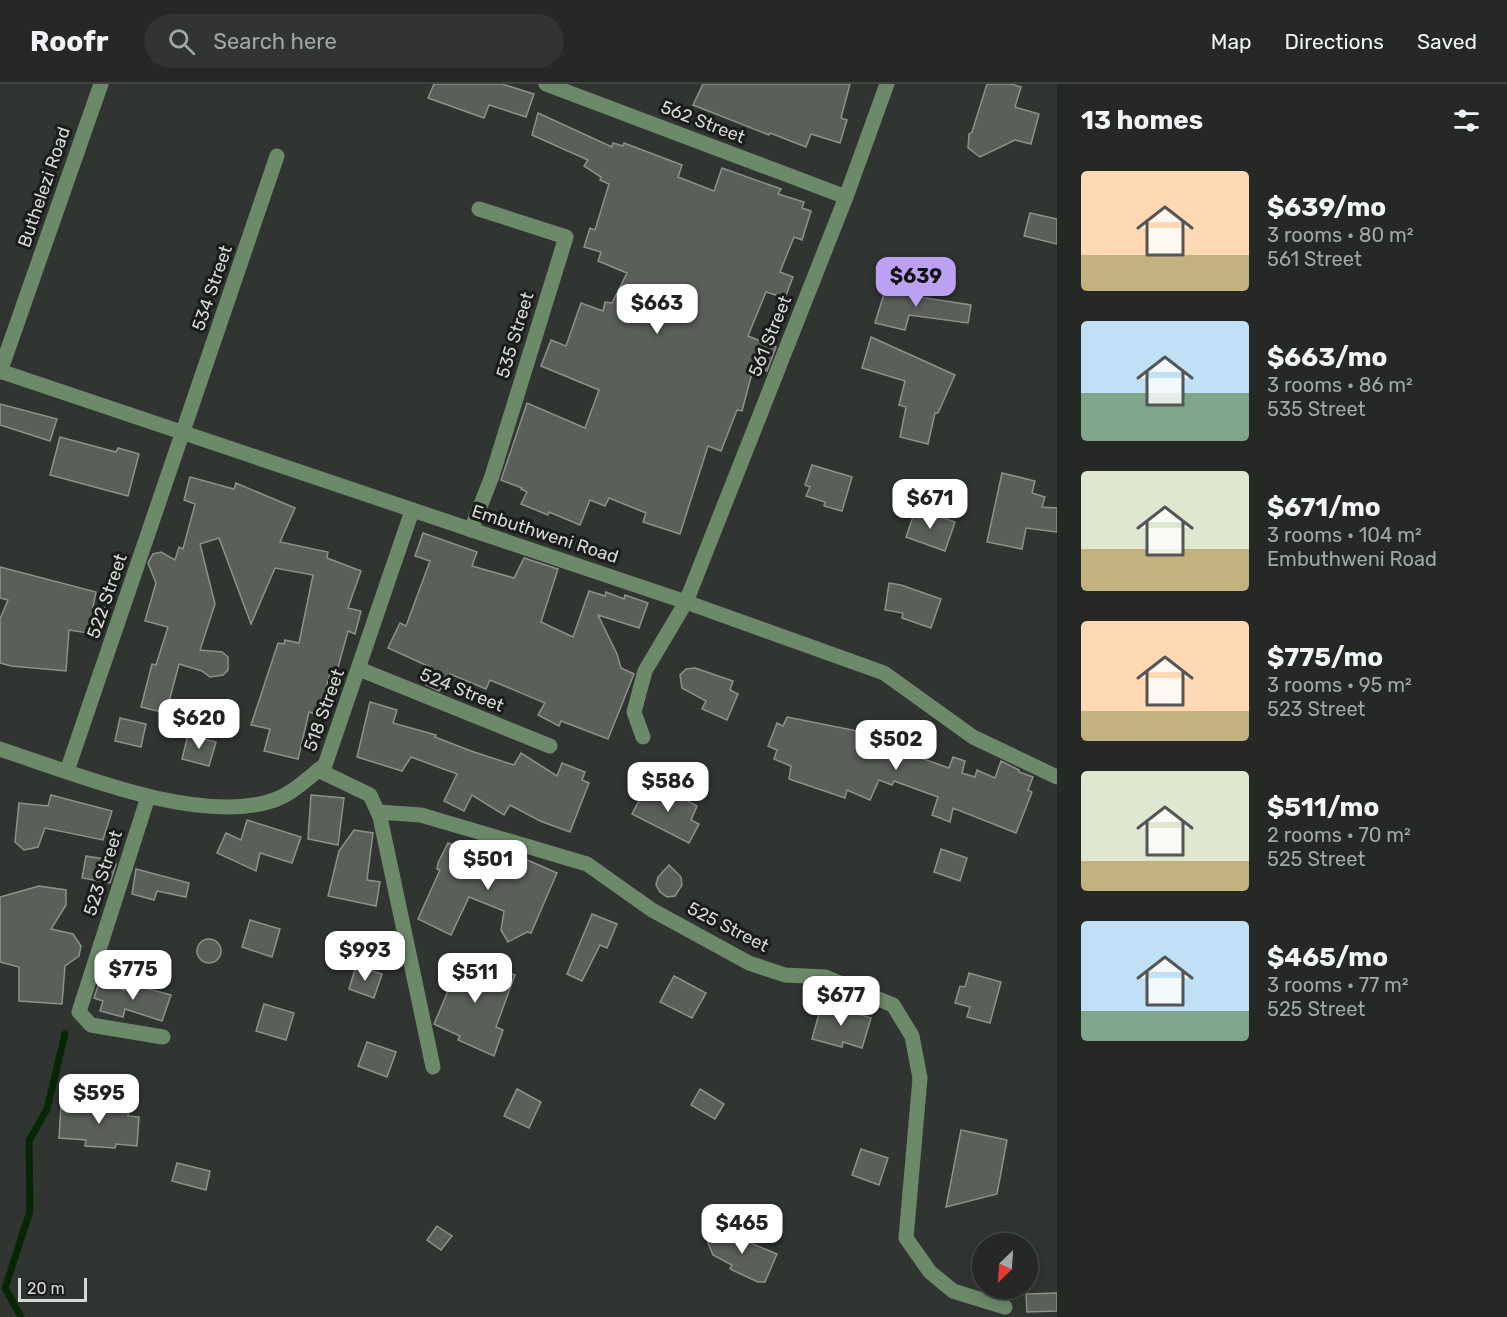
<!DOCTYPE html>
<meta charset="utf-8">
<style>
body{margin:0;font-family:Rubik,sans-serif;background:#313432;color:#f1f3f6;height:100vh;display:flex;flex-direction:column;font-size:22px;white-space:nowrap}
*{box-sizing:border-box;margin:0}
p{font-size:20px;color:#a3a6a7}
.icon{flex:none;width:33px;height:33px;fill:none;stroke:currentColor;stroke-width:2;stroke-linecap:round;stroke-linejoin:round}
.map{position:relative;flex:1;overflow:hidden}
.details{display:flex;flex-direction:column;background:#252825;width:450px}
.details>*{flex:none}
.needle{width:39px;rotate:205deg}
.buttons{position:absolute;left:972px;top:1149px;display:grid;gap:12px}
.buttons a{display:grid;place-items:center;width:66px;height:66px;border-radius:50%;background:#252825;box-shadow:0 3px 15px #0003,0 0 0 2px #424442;font-size:30px}
.scale{position:absolute;left:18px;bottom:15px;width:69px;box-sizing:border-box;padding-left:6px;border:3px solid #d6d8d6;border-top:0;font-size:16px;line-height:21px;white-space:nowrap;color:#d6d8d6;-webkit-text-stroke:4px #1a1c1a;paint-order:stroke}
.price{position:absolute;translate:-50% -51px;padding:0 14px;border-radius:12px;background:#fff;color:#222;font-size:20px;line-height:39px;filter:drop-shadow(0 2px 3px #0008)}
.price::after{content:'';position:absolute;left:50%;top:36px;width:18px;height:14px;margin-left:-9px;background:inherit;clip-path:polygon(0 0,100% 0,50% 100%)}
.price.current{background:#bca0f2;color:#111}
ul{padding:0;list-style:none}
li{display:flex;align-items:center;gap:18px;height:150px;padding:0 24px}
li span{display:grid;place-items:center;flex:none;width:168px;height:120px;border-radius:6px;color:#555}
li>.icon{margin-inline-start:auto}
span .icon{width:72px;height:72px;fill:#fffc;stroke-width:1}
li b{font-size:26px}
h2{display:flex;justify-content:space-between;align-items:center;height:72px;padding:0 24px;font-size:26px}
header{display:flex;align-items:center;gap:36px;box-sizing:border-box;height:84px;padding:0 30px;background:#252825;border-bottom:2px solid #424442}
header strong{font-size:28px}
nav{display:flex;gap:33px;margin-inline-start:auto;font-size:21px}
.search{width:420px;height:54px;background:#313432;display:flex;align-items:center;gap:15px;box-sizing:border-box;padding:0 21px;border-radius:33px;color:#a3a6a7;font-size:22px}
main{display:flex;flex:1;min-height:0}
.map>svg:first-child{display:block}
.lines{fill:none;stroke-linecap:round;stroke-linejoin:round}
.stream{stroke:#062605;stroke-width:7}
.building{fill:#5b5f5a;stroke:#8d918c;stroke-width:1.5}
.minor{stroke:#6c8969;stroke-width:15}
.labels{text-anchor:middle;dominant-baseline:central;stroke-width:6;stroke-linejoin:round;paint-order:stroke}
.street-label{font-size:18px;fill:#d6d8d6;stroke:#1a1c1a}
</style>
<header>
<strong>Roofr</strong>
<div class="search"><svg class="icon" aria-label="search" viewBox="0 0 24 24"><circle cx="10" cy="10" r="6"/><path d="M15 15l6 6"/></svg>Search here</div>
<nav><a>Map</a><a>Directions</a><a>Saved</a></nav>
</header>
<main>
<div class="map">
<svg width="1057" height="1233" viewBox="0 0 1057 1233">
<rect width="100%" height="100%" fill="#313531"/>
<g class="lines">
<polyline class="stream" points="21,1233 5,1204 30,1127 29,1057 47,1025 65,950"/>
</g>
<g class="building">
<polygon points="434,0 502,0 534,10 526,33 489,21 484,34 428,14"/>
<polygon points="703,0 850,0 841,34 847,36 840,59 811,50 806,63 770,49 769,51 693,21"/>
<polygon points="987,0 1011,0 1021,3 1015,23 1039,30 1031,60 1015,56 980,73 968,64 969,50 972,48"/>
<polygon points="538,29 612,63 613,59 623,62 624,59 682,81 678,93 714,107 722,84 781,105 778,110 804,118 802,124 811,127 802,156 794,153 780,188 793,193 785,214 766,208 748,252 776,263 767,287 754,282 742,327 737,326 721,367 708,362 680,450 643,438 646,429 609,414 605,422 590,416 580,441 549,428 548,431 521,420 527,408 521,405 522,404 501,396 527,319 585,344 599,306 541,282 551,256 566,262 581,219 603,227 605,218 612,219 627,189 598,177 601,168 584,163 590,144 595,146 609,100 600,96 601,93 584,82 588,76 532,51"/>
<polygon points="1030,129 1057,135 1057,160 1024,152"/>
<polygon points="888,197 914,204 912,212 971,221 968,239 909,231 905,246 875,239"/>
<polygon points="871,253 955,291 938,329 935,329 928,360 900,353 906,323 899,321 905,297 862,284"/>
<polygon points="0,320 57,335 50,357 0,341"/>
<polygon points="60,353 116,368 118,364 139,370 128,412 50,391"/>
<polygon points="812,381 852,393 842,427 824,422 825,418 806,412 810,403 805,401"/>
<polygon points="1002,389 1035,397 1032,409 1045,413 1042,423 1057,424 1057,448 1026,444 1022,465 987,458"/>
<polygon points="190,393 234,405 236,399 295,424 280,458 328,468 327,474 361,487 348,524 361,527 355,550 348,547 336,591 330,590 318,631 309,628 298,675 264,667 270,645 251,641 278,559 284,560 285,556 299,559 313,491 275,484 251,540 219,454 200,460 215,520 200,566 222,568 228,573 228,586 223,591 210,593 202,587 179,580 166,629 141,623 152,580 156,581 168,543 145,537 156,499 148,479 153,470 161,468 175,476 179,463 183,465 195,420 184,416"/>
<polygon points="916,424 955,438 945,467 906,453"/>
<polygon points="423,449 477,468 472,482 514,494 524,474 558,485 541,538 573,553 589,507 605,512 606,508 624,515 625,511 648,519 639,544 598,531 617,570 621,584 634,590 608,655 561,637 559,642 538,631 545,619 490,596 486,605 450,590 439,607 426,601 424,598 430,583 388,564 400,539 406,542 430,477 415,472"/>
<polygon points="0,483 96,508 93,523 105,524 101,551 69,546 66,587 11,582 0,579 0,535 8,516 0,514"/>
<polygon points="889,499 901,501 941,515 931,544 902,534 903,529 885,526"/>
<polygon points="695,584 733,597 730,606 738,610 727,636 702,625 706,617 682,604 680,591 686,585"/>
<polygon points="370,618 397,626 393,639 436,651 435,653 471,667 514,681 521,669 557,692 562,679 585,688 582,696 589,699 570,748 540,737 510,721 504,731 472,711 464,727 444,717 457,690 411,673 402,687 357,673"/>
<polygon points="787,633 877,651 880,642 906,653 901,667 949,684 953,673 965,677 962,689 975,693 977,686 995,694 1001,677 1019,686 1019,688 1033,693 1028,706 1032,708 1016,749 953,724 950,738 932,731 938,713 894,697 892,701 879,696 870,716 847,706 845,714 789,695 791,682 774,675 777,666 768,662 777,639 783,642"/>
<polygon points="120,634 146,640 141,663 115,657"/>
<polygon points="188,651 216,658 209,682 182,675"/>
<polygon points="658,700 697,722 691,736 699,740 689,759 632,730 642,711 649,714"/>
<polygon points="51,711 112,727 103,756 45,744 38,763 24,766 15,758 19,719 48,722"/>
<polygon points="311,711 344,714 338,761 308,755"/>
<polygon points="247,736 301,753 292,779 260,769 256,787 217,769 226,749 241,756"/>
<polygon points="354,746 373,749 367,796 380,798 376,822 328,812 339,767"/>
<polygon points="448,759 503,784 509,768 557,789 531,849 527,848 508,858 501,846 504,827 469,813 451,851 418,835 440,786 437,785 438,779"/>
<polygon points="941,765 967,774 960,797 934,788"/>
<polygon points="86,772 111,776 116,780 110,799 82,794"/>
<polygon points="669,781 681,793 682,801 675,812 667,813 660,808 656,801 658,793"/>
<polygon points="136,785 189,799 186,813 157,807 154,816 132,810"/>
<polygon points="39,802 66,806 66,821 51,845 73,850 81,862 79,872 65,882 62,920 19,917 19,883 0,878 0,813"/>
<polygon points="592,830 617,840 607,864 600,861 582,897 567,890"/>
<polygon points="250,836 280,845 272,873 242,863"/>
<circle cx="209" cy="867" r="12"/>
<polygon points="457,871 515,891 496,943 503,946 494,972 458,956 460,952 434,940 451,900 448,899"/>
<polygon points="356,882 382,890 374,914 349,905"/>
<polygon points="969,889 1001,898 990,939 967,933 970,923 955,919 960,902 965,903"/>
<polygon points="674,892 706,909 692,934 660,918"/>
<polygon points="99,899 132,908 134,901 171,911 162,937 125,925 123,933 100,927 103,917 94,914"/>
<polygon points="822,919 871,934 862,964 843,958 842,963 812,955"/>
<polygon points="264,920 294,929 286,956 256,947"/>
<polygon points="367,958 396,968 387,993 358,982"/>
<polygon points="517,1005 541,1018 529,1044 504,1032"/>
<polygon points="700,1005 724,1020 715,1035 691,1021"/>
<polygon points="84,1018 129,1022 128,1032 139,1033 137,1062 116,1060 115,1064 85,1062 86,1056 59,1054 61,1022 84,1022"/>
<polygon points="961,1046 1007,1056 997,1110 946,1123"/>
<polygon points="861,1065 888,1074 879,1101 852,1091"/>
<polygon points="177,1079 210,1087 206,1106 172,1097"/>
<polygon points="437,1142 452,1152 441,1166 427,1156"/>
<polygon points="719,1145 726,1145 734,1152 777,1170 765,1198 758,1198 730,1185 732,1181 713,1171 708,1159 709,1153"/>
<polygon points="1057,1209 1057,1227 1027,1228 1026,1210"/>
</g>
<g class="lines">
<g class="minor">
<polyline points="546,0 846,113"/>
<polyline points="0,287 686,518 884,589 973,653 1057,693"/>
<polyline points="0,288 101,0"/>
<polyline points="471,446 492,392 566,153 479,125"/>
<polyline points="359,585 550,662"/>
<polyline points="643,653 634,628 645,587 686,518 846,113 887,0"/>
<path d="M0,665C73,689 193,739 268,718C291,712 306,695 325,681L412,427"/>
<polyline points="318,686 370,711 380,733 433,983"/>
<polyline points="67,687 277,72"/>
<polyline points="148,713 79,928 91,941 163,953"/>
<polyline points="378,728 421,731 587,780 652,826 749,879 785,891 825,893 893,921 912,952 920,994 906,1154 930,1188 953,1207 1005,1223"/>
</g>
</g>
<g class="labels">
<g class="street-label">
<text transform="translate(703 38) rotate(21)">562 Street</text>
<text transform="translate(44 103) rotate(-71)">Buthelezi Road</text>
<text transform="translate(212 204) rotate(-71)">534 Street</text>
<text transform="translate(515 251) rotate(-73)">535 Street</text>
<text transform="translate(770 252) rotate(-68)">561 Street</text>
<text transform="translate(545 450) rotate(18)">Embuthweni Road</text>
<text transform="translate(107 512) rotate(-71)">522 Street</text>
<text transform="translate(462 606) rotate(22)">524 Street</text>
<text transform="translate(324 626) rotate(-70)">518 Street</text>
<text transform="translate(103 789) rotate(-72)">523 Street</text>
<text transform="translate(728 843) rotate(27)">525 Street</text>
</g>
</g>
</svg>
<div class="buttons">
<a><svg class="needle" viewBox="-14 -14 28 28"><path d="M0-13l5 13h-10z" fill="#e53935"/><path d="M0 13l5-13h-10z" fill="#a3a6a7"/></svg></a>
</div>
<div class="scale">20 m</div>
<b class="price current" style="left:916px;top:224px">$639</b>
<b class="price" style="left:657px;top:251px">$663</b>
<b class="price" style="left:930px;top:446px">$671</b>
<b class="price" style="left:199px;top:666px">$620</b>
<b class="price" style="left:896px;top:687px">$502</b>
<b class="price" style="left:668px;top:729px">$586</b>
<b class="price" style="left:488px;top:807px">$501</b>
<b class="price" style="left:365px;top:898px">$993</b>
<b class="price" style="left:133px;top:917px">$775</b>
<b class="price" style="left:475px;top:920px">$511</b>
<b class="price" style="left:841px;top:943px">$677</b>
<b class="price" style="left:99px;top:1041px">$595</b>
<b class="price" style="left:742px;top:1171px">$465</b>
</div>
<section class="details">
<h2>13 homes<svg class="icon" aria-label="filters" viewBox="0 0 24 24"><path d="M4 7h16M4 17h16"/><circle cx="9" cy="7" r="2"/><circle cx="15" cy="17" r="2"/></svg></h2>
<ul>
<li><span style="background:linear-gradient(#ffd9b3 70%,#c2b280 0)"><svg class="icon" aria-label="home" viewBox="0 0 24 24"><path d="M3 11l9-7 9 7M6 9v11h12V9"/></svg></span><div><b>$639/mo</b><p>3 rooms · 80 m²</p><p>561 Street</p></div></li>
<li><span style="background:linear-gradient(#bfe0f5 60%,#7fa58c 0)"><svg class="icon" aria-label="home" viewBox="0 0 24 24"><path d="M3 11l9-7 9 7M6 9v11h12V9"/></svg></span><div><b>$663/mo</b><p>3 rooms · 86 m²</p><p>535 Street</p></div></li>
<li><span style="background:linear-gradient(#dfe7d0 65%,#c2b280 0)"><svg class="icon" aria-label="home" viewBox="0 0 24 24"><path d="M3 11l9-7 9 7M6 9v11h12V9"/></svg></span><div><b>$671/mo</b><p>3 rooms · 104 m²</p><p>Embuthweni Road</p></div></li>
<li><span style="background:linear-gradient(#ffd9b3 75%,#c2b280 0)"><svg class="icon" aria-label="home" viewBox="0 0 24 24"><path d="M3 11l9-7 9 7M6 9v11h12V9"/></svg></span><div><b>$775/mo</b><p>3 rooms · 95 m²</p><p>523 Street</p></div></li>
<li><span style="background:linear-gradient(#dfe7d0 75%,#c2b280 0)"><svg class="icon" aria-label="home" viewBox="0 0 24 24"><path d="M3 11l9-7 9 7M6 9v11h12V9"/></svg></span><div><b>$511/mo</b><p>2 rooms · 70 m²</p><p>525 Street</p></div></li>
<li><span style="background:linear-gradient(#bfe0f5 75%,#7fa58c 0)"><svg class="icon" aria-label="home" viewBox="0 0 24 24"><path d="M3 11l9-7 9 7M6 9v11h12V9"/></svg></span><div><b>$465/mo</b><p>3 rooms · 77 m²</p><p>525 Street</p></div></li>
</ul>
</section>
</main>
